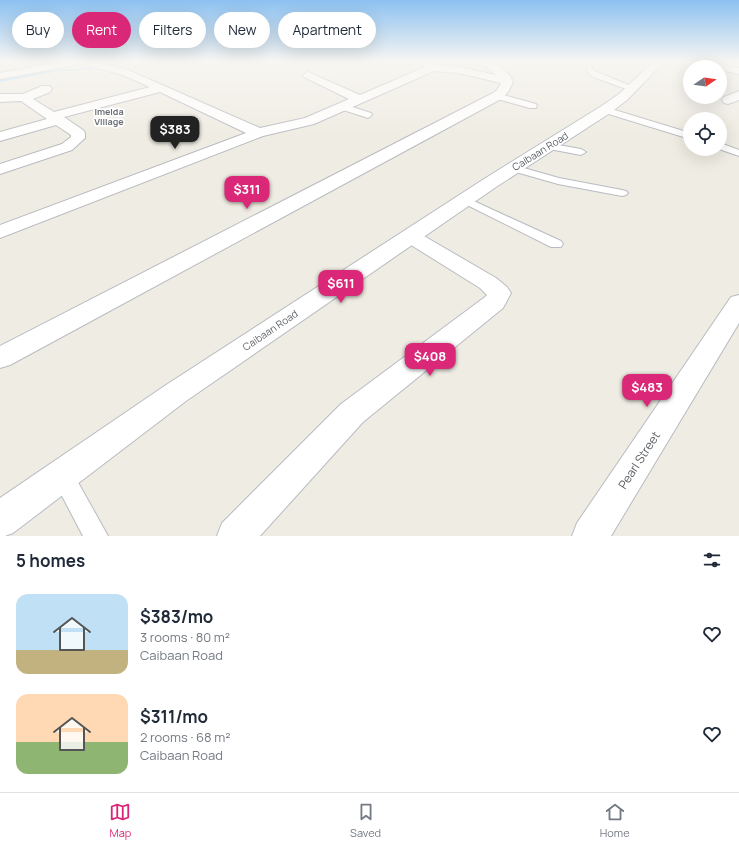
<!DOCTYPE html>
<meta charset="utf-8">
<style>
body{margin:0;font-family:Manrope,sans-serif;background:#f6f6f7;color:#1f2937;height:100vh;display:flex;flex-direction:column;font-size:15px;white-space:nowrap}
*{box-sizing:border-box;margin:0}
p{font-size:13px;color:#747a83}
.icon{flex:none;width:22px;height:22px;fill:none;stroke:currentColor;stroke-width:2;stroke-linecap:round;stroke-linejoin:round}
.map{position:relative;height:536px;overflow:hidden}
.side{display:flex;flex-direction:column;background:#fff;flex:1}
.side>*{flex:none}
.top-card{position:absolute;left:12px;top:12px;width:400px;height:36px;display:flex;gap:8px}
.needle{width:26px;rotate:77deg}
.fabs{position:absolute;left:683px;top:60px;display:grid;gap:8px}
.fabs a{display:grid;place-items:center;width:44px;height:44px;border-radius:50%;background:#fff;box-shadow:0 4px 16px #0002;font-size:20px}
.price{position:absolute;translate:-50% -34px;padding:0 9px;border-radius:8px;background:#db2777;color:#fff;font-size:13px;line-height:26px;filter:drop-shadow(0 1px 2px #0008)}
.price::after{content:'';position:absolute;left:50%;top:24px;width:12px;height:9px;margin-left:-6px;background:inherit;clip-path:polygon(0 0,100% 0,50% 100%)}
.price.selected{background:#222;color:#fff}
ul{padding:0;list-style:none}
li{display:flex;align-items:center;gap:12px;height:100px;padding:0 16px}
li span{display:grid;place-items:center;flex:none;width:112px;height:80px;border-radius:12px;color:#555}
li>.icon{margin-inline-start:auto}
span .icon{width:48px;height:48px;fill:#fffc;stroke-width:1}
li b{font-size:17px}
h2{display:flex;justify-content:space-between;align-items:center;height:48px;padding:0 16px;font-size:17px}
.tag{padding:0 14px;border-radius:18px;background:#fff;box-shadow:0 4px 16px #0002;font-size:14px;line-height:36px}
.tag.selected{background:#db2777;color:#fff}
.tab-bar{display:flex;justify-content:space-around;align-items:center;height:56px;border-top:1px solid #e0e1e3;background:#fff;font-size:11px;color:#747a83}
.tab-bar a{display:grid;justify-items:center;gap:2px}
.tab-bar .selected{color:#db2777}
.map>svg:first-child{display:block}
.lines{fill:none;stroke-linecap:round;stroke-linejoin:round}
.stream{fill:#a2d4ff;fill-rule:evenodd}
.lane-casing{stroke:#b8bbc0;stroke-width:2}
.street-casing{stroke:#b8bbc0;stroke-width:2}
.secondary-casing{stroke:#b8bcc2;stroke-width:2}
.lane{fill:#fff;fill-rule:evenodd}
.street{fill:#fff;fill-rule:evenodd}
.secondary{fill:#fff;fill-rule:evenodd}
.labels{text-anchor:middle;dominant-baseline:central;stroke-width:3.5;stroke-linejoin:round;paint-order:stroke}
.far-neighbourhood-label{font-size:9px;font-weight:bold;fill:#6c7176;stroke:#fff}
.street-label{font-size:10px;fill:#5b5f64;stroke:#fff}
.near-street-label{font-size:12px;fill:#5b5f64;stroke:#fff}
</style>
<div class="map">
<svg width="739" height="536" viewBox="0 0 739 536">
<rect width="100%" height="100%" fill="#efece3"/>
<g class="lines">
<polygon class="stream" points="126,62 131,62 97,69 54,72 0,82 0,80 54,70 97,67"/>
<g class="lane-casing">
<g id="lane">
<polygon points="587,65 591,65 593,70 599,73 636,88 632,90 629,90 593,77 587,71"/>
<polygon points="494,94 500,94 536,104 537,106 536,108 530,108 494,98"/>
<polygon points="340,105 346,105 371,113 372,115 368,118 365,117 340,109 339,107"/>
<polygon points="605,107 690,133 690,139 602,112 601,110"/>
<polygon points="547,143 581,149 586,152 581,155 544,148 542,146 544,144"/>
<polygon points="720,143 739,150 739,156 719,149"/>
<polygon points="513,165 559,178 622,190 626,191 628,193 626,195 622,196 558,184 509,170 508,168"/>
<polygon points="465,197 561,241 563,244 561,247 551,247 461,202 459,200 461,198"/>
<polygon points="62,465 70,468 108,536 83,536 51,475 54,468"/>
</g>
</g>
<g class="street-casing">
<g id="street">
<path d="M61,62H95L128,70L260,128L305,118L349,99L304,77L302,75L308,72L360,95L425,67L419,62H431L436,65L459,67L496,75L481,62C494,61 508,69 513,82L508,92L501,99L10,365L0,368V346L493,93L497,90L501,83L459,73L434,71L314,124L263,136L0,238V225L246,133L160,92L64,117L83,130L85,133V138L72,150L0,174V164L62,144L71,137V135L56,125L0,141V132L47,119L21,101L0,102V94H23L42,86H50L52,89L50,92L33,99L54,112L150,87L120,74L80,64L0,79V73Z"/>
<polygon points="693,62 711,62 739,68 739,74 720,70 720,67 706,67 694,64"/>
<polygon points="739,91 739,100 728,104 724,103 722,100 724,97"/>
<polygon points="410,230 417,232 496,278 507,287 511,293 503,308 363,422 260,536 217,536 222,523 341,404 485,297 487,295 480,288 403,240 400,236 403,232"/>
<polygon points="739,295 739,323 611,536 572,536 577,523 731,297"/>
</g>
</g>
<g class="secondary-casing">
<polygon id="secondary" points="653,62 664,62 627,100 610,113 496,187 186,401 13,533 5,536 0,536 0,498 166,385 484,179 600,107 619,94"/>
</g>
<use href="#lane" class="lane"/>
<use href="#street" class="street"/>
<use href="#secondary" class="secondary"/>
</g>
<linearGradient id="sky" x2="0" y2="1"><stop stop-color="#8cc1f1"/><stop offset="0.45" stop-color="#f8f6f2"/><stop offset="1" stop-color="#f8f6f2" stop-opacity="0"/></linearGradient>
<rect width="739" height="137" fill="url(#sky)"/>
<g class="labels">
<g class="far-neighbourhood-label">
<text x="109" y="111">Imelda<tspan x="109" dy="10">Village</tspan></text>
</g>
<g class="street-label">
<text transform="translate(540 151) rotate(-32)">Caibaan Road</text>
<text transform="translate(270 330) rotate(-34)">Caibaan Road</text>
</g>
<g class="near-street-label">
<text transform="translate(639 460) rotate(-57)">Pearl Street</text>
</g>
</g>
</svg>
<div class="fabs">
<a><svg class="needle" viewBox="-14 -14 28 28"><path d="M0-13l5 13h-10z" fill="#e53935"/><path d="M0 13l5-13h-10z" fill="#747a83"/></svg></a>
<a><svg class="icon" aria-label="locate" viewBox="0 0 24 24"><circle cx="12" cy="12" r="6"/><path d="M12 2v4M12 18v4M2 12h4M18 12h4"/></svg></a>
</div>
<b class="price selected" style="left:175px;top:150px">$383</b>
<b class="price" style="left:247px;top:210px">$311</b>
<b class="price" style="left:341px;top:304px">$611</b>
<b class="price" style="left:430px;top:377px">$408</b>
<b class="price" style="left:647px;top:408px">$483</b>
<div class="top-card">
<a class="tag">Buy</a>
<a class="tag selected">Rent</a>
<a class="tag">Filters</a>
<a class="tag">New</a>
<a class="tag">Apartment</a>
</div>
</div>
<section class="side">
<h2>5 homes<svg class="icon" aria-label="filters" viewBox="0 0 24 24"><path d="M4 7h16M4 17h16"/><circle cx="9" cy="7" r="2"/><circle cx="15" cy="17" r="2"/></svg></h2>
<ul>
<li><span style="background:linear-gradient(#bfe0f5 70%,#c2b280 0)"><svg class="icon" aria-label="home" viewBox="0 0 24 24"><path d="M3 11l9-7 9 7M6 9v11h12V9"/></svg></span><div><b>$383/mo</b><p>3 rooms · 80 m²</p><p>Caibaan Road</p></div><svg class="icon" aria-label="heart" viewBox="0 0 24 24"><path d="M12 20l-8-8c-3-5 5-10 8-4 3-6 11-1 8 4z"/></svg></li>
<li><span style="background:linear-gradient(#ffd9b3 60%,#8fb573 0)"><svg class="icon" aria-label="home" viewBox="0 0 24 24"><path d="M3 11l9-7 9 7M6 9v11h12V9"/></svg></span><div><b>$311/mo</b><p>2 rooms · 68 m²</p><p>Caibaan Road</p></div><svg class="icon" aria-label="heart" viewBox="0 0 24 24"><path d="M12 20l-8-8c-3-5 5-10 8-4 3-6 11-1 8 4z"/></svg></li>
</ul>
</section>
<nav class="tab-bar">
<a class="selected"><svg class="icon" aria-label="map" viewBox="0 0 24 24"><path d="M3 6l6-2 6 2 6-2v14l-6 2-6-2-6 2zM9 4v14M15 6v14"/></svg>Map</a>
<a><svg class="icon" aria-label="saved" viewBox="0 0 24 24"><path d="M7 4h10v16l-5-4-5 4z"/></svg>Saved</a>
<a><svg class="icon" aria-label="home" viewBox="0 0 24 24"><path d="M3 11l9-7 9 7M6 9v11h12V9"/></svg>Home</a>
</nav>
